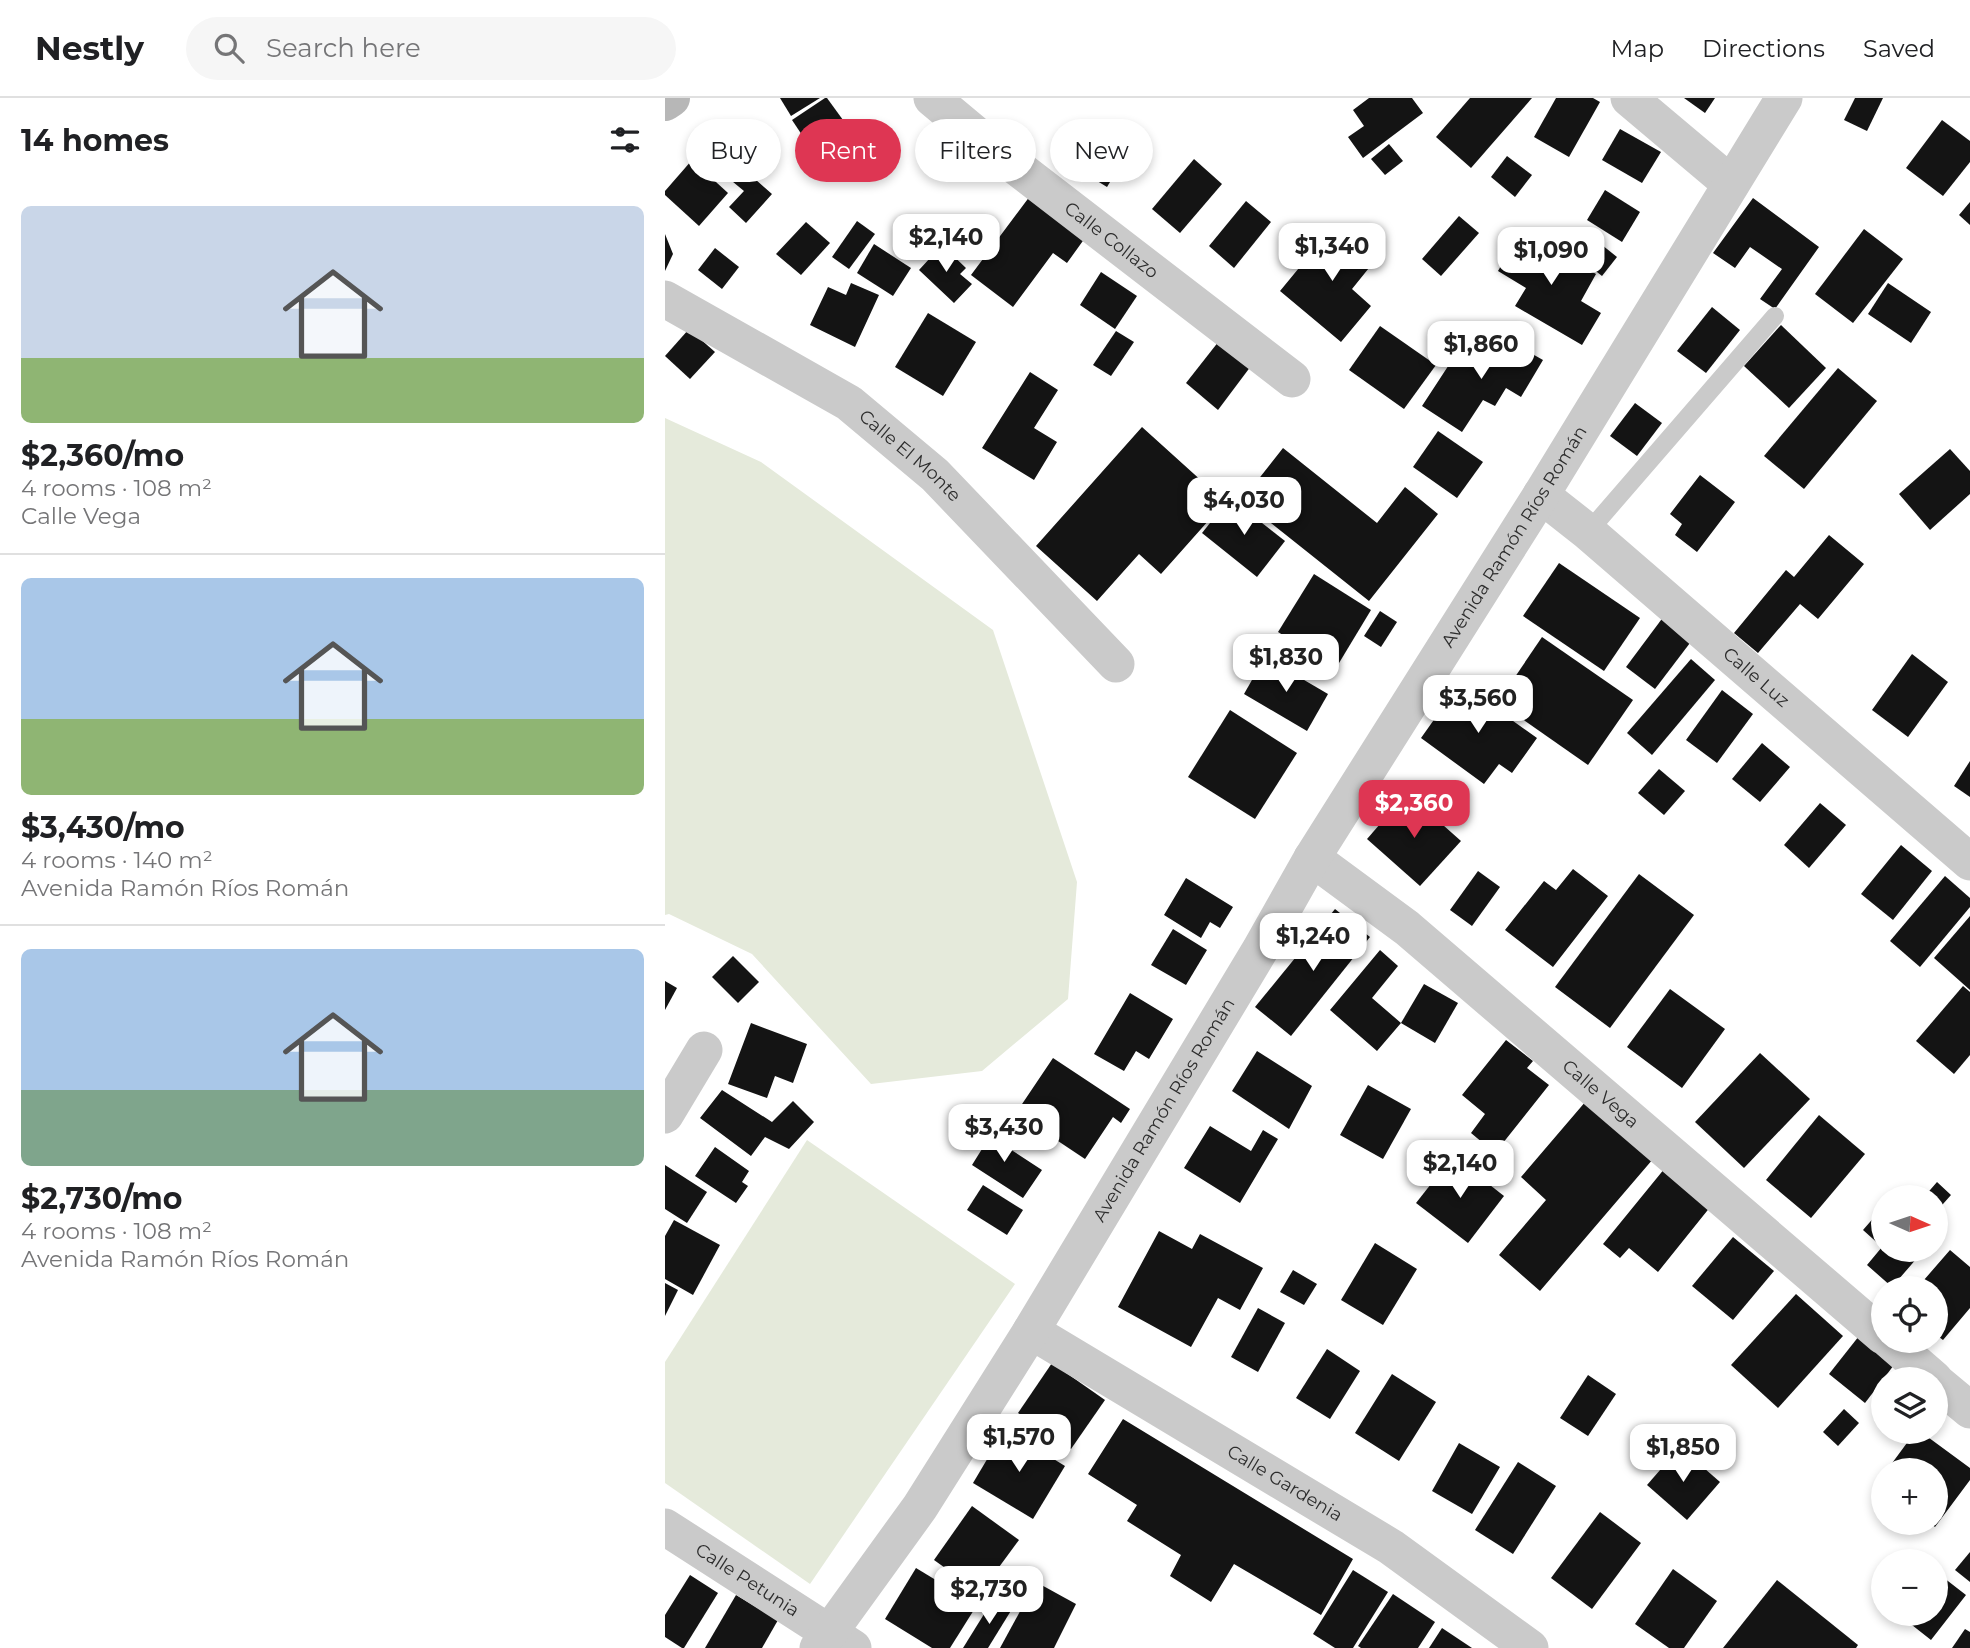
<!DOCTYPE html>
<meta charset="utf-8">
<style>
body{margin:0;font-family:Montserrat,sans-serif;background:#f6f6f6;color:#202124;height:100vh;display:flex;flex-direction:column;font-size:26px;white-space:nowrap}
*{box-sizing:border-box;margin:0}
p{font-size:23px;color:#757577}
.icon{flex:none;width:38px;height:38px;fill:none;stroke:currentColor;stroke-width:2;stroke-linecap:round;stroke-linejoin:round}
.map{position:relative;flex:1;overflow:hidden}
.drawer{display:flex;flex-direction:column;background:#fff;width:665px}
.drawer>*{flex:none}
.banner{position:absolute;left:21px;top:21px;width:665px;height:63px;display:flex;gap:14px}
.needle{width:46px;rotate:93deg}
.fabs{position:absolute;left:1206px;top:1087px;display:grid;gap:14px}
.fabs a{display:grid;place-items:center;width:77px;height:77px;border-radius:50%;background:#fff;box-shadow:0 4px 10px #0003;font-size:35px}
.price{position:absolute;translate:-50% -60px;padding:0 16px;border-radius:14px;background:#fff;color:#222;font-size:23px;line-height:46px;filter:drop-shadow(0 2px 4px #0008)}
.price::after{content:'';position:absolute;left:50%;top:42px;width:21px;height:16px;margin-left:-10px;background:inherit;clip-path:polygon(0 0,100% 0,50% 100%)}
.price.current{background:#de3653;color:#fff}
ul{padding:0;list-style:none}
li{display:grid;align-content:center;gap:14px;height:371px;padding:0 21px}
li+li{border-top:2px solid #e0e0e0}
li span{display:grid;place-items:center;height:217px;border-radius:10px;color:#555}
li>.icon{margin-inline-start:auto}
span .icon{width:126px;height:126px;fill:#fffc;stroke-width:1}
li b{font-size:30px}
h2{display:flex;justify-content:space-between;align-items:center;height:84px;padding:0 21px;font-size:30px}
.pill{padding:0 24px;border-radius:32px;background:#fff;box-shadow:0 4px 10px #0003;font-size:24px;line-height:63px}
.pill.current{background:#de3653;color:#fff}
header{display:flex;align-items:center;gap:42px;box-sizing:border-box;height:98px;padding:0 35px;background:#fff;border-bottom:2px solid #e0e0e0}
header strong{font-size:33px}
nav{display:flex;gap:38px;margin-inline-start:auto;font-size:24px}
.search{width:490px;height:63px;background:#f6f6f6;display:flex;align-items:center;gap:18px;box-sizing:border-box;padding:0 24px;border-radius:38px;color:#757577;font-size:26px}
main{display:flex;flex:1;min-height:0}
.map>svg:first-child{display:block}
.green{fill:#e5eadb}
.building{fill:#141414}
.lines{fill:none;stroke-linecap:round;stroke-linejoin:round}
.lane{stroke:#cacaca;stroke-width:18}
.street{stroke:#cacaca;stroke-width:37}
.secondary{stroke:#b7b7b7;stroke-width:38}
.labels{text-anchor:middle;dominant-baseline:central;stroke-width:7;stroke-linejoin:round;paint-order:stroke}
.street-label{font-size:18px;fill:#2d2d2d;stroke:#fff}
</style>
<header>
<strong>Nestly</strong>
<div class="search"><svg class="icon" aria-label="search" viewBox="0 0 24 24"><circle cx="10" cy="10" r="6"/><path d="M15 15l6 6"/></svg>Search here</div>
<nav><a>Map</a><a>Directions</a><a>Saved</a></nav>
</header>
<main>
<section class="drawer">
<h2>14 homes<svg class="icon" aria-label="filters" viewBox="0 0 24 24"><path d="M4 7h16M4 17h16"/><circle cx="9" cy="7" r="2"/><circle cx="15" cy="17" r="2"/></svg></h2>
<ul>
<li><span style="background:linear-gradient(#c9d6e8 70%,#8fb573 0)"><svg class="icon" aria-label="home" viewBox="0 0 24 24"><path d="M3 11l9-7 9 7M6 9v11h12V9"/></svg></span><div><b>$2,360/mo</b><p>4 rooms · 108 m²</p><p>Calle Vega</p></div></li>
<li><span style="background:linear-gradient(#a9c7e8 65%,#8fb573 0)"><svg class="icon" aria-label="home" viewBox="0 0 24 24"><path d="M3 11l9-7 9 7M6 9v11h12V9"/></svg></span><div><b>$3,430/mo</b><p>4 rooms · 140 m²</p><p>Avenida Ramón Ríos Román</p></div></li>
<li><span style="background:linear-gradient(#a9c7e8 65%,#7fa58c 0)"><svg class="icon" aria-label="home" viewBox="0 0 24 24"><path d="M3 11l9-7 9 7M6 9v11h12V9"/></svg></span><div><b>$2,730/mo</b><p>4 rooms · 108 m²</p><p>Avenida Ramón Ríos Román</p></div></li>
</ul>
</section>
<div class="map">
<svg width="1305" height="1550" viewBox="0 0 1305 1550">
<rect width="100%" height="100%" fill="#fff"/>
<g class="green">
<polygon points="0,320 96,364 328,532 412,784 403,901 317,973 206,986 87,856 4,816 0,817"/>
<polygon points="142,1042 350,1186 145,1486 0,1385 0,1264"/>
</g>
<g class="building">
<polygon points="115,0 155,0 126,18"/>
<polygon points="160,0 162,0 178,22 143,46 127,22"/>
<polygon points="704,0 747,0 758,15 698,60 683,39 699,28 688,12"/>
<polygon points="805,0 867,0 806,70 771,39"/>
<polygon points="891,0 928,0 935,4 904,59 869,39"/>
<polygon points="1019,0 1050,0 1040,15"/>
<polygon points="1190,0 1218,0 1202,33 1179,22"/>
<polygon points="436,21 470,43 442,89 406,67"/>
<polygon points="1277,22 1305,43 1305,64 1278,98 1241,70"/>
<polygon points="955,31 996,54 977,85 937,62"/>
<polygon points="724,46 738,63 720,77 706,61"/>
<polygon points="842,58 867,77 850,99 826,79"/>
<polygon points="529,61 557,86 515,135 487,111"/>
<polygon points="27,62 63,95 34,128 0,97 0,93"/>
<polygon points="73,66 107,96 81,125 64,109 79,93 62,79"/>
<polygon points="940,92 975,114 957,144 922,122"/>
<polygon points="365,98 420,140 402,165 388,155 348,209 306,177"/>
<polygon points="1088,100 1154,149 1110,211 1095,201 1117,171 1085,149 1070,170 1048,155"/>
<polygon points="581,103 606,124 569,170 544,148"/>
<polygon points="1305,104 1305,127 1294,117"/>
<polygon points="794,118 814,135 776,178 757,161"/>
<polygon points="192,123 210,136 184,171 167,159"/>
<polygon points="141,124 165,145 136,177 111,156"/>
<polygon points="671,125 712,160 687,191 706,208 676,244 615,193"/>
<polygon points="1199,131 1238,161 1188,225 1150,196"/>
<polygon points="856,133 931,176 916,203 936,215 917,247 850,208 861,190 833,173"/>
<polygon points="922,135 952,159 937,178 907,154"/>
<polygon points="0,136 8,156 0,173"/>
<polygon points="209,146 246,170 228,198 192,175"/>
<polygon points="277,147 301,170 295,176 307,186 289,205 254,172"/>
<polygon points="50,150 74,169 57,191 33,172"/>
<polygon points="436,174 472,198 450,231 415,207"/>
<polygon points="186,185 214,197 190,249 145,227 163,189 181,197"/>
<polygon points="1223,185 1266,214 1246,245 1203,216"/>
<polygon points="1047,209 1075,232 1041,275 1012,253"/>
<polygon points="263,215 311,244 278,298 230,269"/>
<polygon points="1116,227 1161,270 1124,310 1079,268"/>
<polygon points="715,228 771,267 739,311 684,272"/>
<polygon points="24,231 50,254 25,281 0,258"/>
<polygon points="451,233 469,244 446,278 428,267"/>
<polygon points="828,234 878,262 856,299 841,290 830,308 818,302 797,334 757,308 791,256 809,268"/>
<polygon points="554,243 586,268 553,312 521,285"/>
<polygon points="1173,270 1212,303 1139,391 1099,358"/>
<polygon points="365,274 393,292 369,330 392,344 369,382 317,350"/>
<polygon points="970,305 997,325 972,358 945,338"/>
<polygon points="477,329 560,404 496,476 474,456 432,503 371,448"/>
<polygon points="773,333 818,364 792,400 748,369"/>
<polygon points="618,350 712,425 740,389 773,416 704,503 577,402"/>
<polygon points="1285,351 1305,373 1305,396 1265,432 1234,396"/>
<polygon points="1035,377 1070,404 1032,454 1010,437 1017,426 1005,416"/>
<polygon points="565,400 620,443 592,479 537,435"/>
<polygon points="1164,437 1199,466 1153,521 1135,506 1093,555 1069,535 1121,472 1129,479"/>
<polygon points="894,465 975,520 939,573 858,518"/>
<polygon points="649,476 706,512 671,570 613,534"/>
<polygon points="715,513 732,524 716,549 699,538"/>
<polygon points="999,518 1028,541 990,591 961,569"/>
<polygon points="877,539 968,602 923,667 833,604"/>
<polygon points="1247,556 1283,584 1243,639 1207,612"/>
<polygon points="600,559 663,596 642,633 579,596"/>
<polygon points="1026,561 1050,582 987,657 962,635"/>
<polygon points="795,585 872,640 847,675 834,666 819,686 756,640"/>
<polygon points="1057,592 1088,616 1052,665 1021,642"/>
<polygon points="565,612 632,655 590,721 523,679"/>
<polygon points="1097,645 1125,669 1095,704 1067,681"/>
<polygon points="1305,663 1305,699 1289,688"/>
<polygon points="994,671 1020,693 999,717 973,695"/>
<polygon points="742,695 796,743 755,788 702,741"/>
<polygon points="1155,705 1181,727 1144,770 1119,747"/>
<polygon points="1236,747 1267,773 1228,822 1196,796"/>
<polygon points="908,771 943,798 888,869 840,832 879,783 891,792"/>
<polygon points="813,773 835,789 807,828 785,812"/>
<polygon points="974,776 1029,817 945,930 890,889"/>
<polygon points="1280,778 1305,800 1305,809 1255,869 1225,843"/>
<polygon points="521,780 568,809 555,830 545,824 536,840 499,817"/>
<polygon points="670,811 705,839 626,938 590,909"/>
<polygon points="1305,818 1305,892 1269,860"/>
<polygon points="508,831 542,852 521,887 486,867"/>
<polygon points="715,852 733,868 707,900 736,925 712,953 665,912"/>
<polygon points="68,858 94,884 73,905 47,879"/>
<polygon points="0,883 12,890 0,912"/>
<polygon points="759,886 793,905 770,945 736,925"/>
<polygon points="1298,888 1305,894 1305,957 1289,976 1251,943"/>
<polygon points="1005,891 1060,931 1017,990 962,949"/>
<polygon points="465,895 508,921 484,961 471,953 459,973 429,956"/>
<polygon points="86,925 142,946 128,985 110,978 102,1000 63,986"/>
<polygon points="841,942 868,963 862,970 884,987 830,1055 806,1035 820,1016 797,997"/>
<polygon points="592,953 647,988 624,1031 567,993"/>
<polygon points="1095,955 1145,1001 1079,1070 1030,1024"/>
<polygon points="388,960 465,1011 456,1025 448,1019 420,1061 351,1015"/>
<polygon points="703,987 746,1011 718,1061 675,1037"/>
<polygon points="57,992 107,1024 128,1003 149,1024 124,1051 100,1039 86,1058 35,1020"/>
<polygon points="921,1003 988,1061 875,1193 834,1157 881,1102 856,1079"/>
<polygon points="1154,1017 1200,1056 1146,1120 1101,1082"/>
<polygon points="545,1028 586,1053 598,1032 613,1041 575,1105 519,1070"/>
<polygon points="311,1029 377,1072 358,1100 307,1067 317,1051 303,1042"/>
<polygon points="50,1049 84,1073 77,1084 83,1088 71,1105 30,1078"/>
<polygon points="788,1058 839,1098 803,1145 751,1105"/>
<polygon points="0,1067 42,1094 22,1125 0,1111"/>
<polygon points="1000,1070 1046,1108 993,1174 964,1150 955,1160 938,1146"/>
<polygon points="1272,1084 1286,1097 1270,1115 1270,1099 1259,1099"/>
<polygon points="318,1087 358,1112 342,1137 302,1112"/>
<polygon points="1218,1109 1218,1152 1259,1152 1227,1189 1202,1167 1217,1149 1198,1132"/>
<polygon points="9,1122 55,1147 28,1197 0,1181 0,1138"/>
<polygon points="494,1133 527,1151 535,1136 598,1170 575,1212 553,1200 526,1249 453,1209"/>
<polygon points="1068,1139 1109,1173 1068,1222 1027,1188"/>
<polygon points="710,1145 752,1171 718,1227 676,1202"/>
<polygon points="1285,1152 1305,1169 1305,1210 1278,1242 1270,1236 1270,1190 1252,1190"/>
<polygon points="628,1172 652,1186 639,1207 615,1194"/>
<polygon points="0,1185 13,1192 0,1218"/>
<polygon points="1131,1196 1178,1238 1113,1310 1066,1267"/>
<polygon points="593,1210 620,1225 593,1274 566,1259"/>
<polygon points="1194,1238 1229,1267 1200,1305 1164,1276"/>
<polygon points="662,1251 695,1273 665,1321 631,1300"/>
<polygon points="387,1265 440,1302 406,1351 353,1315"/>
<polygon points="727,1276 771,1304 734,1363 690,1335"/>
<polygon points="923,1277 951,1296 923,1338 895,1320"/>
<polygon points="1179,1311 1194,1325 1173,1348 1158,1334"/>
<polygon points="458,1321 688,1461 656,1517 569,1466 546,1504 505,1478 516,1457 462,1423 472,1407 423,1376"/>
<polygon points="340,1331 400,1368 368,1421 308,1385"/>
<polygon points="1250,1334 1256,1334 1305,1370 1305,1382 1270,1429 1264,1424 1270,1424 1270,1372 1222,1372"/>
<polygon points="794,1345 835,1369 807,1416 767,1393"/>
<polygon points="1015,1349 1055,1384 1022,1422 982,1387"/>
<polygon points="853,1364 891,1388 848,1456 810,1432"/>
<polygon points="307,1408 354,1442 315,1495 269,1462"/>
<polygon points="935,1414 976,1445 927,1511 886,1480"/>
<polygon points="1305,1454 1305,1484 1290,1472"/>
<polygon points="251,1470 312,1507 285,1550 267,1550 220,1521"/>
<polygon points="1008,1471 1052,1503 1019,1550 1004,1550 970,1526"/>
<polygon points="688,1472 723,1494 688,1550 670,1550 648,1536"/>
<polygon points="1270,1473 1301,1497 1266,1542 1233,1516 1270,1516"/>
<polygon points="25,1477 53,1495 19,1550 17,1550 0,1539 0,1517"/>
<polygon points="1112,1482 1193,1547 1191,1550 1058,1550"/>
<polygon points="371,1484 411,1506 389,1550 335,1550"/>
<polygon points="728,1496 770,1524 753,1550 696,1550 693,1548"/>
<polygon points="71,1497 113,1522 97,1550 40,1550"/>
<polygon points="329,1500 347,1511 323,1550 298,1550"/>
<polygon points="777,1530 807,1550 764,1550"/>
<polygon points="1300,1531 1305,1534 1305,1550 1287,1550"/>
</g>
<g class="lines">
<polyline class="lane" points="923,434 1110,218"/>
<g class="street">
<path id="s1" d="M267,0L328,51L627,281"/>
<polyline points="964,0 1066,86"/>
<path id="s2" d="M0,201L184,305L270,377L451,566"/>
<path id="s3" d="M876,397L923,434L1305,764"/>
<path id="s4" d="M647,760L742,830L1218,1238"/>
<polyline points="0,1017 39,952"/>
<path id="s5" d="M366,1233L726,1449L865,1550"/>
<polyline points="1224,1242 1269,1281"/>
<polyline points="1270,1283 1305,1312"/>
<path id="s6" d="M0,1429L188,1550"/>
<path id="s7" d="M153,1550L255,1409L366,1233L595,852L647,760L876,397L1119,0"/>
</g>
<polyline class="secondary" points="0,4 6,0"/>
</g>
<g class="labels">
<g class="street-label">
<text stroke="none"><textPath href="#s1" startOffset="229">Calle Collazo</textPath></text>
<text stroke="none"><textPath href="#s2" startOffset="292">Calle El Monte</textPath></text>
<text stroke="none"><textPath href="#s7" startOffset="1312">Avenida Ramón Ríos Román</textPath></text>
<text stroke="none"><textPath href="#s3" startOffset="282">Calle Luz</textPath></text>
<text stroke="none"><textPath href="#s4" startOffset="373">Calle Vega</textPath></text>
<text stroke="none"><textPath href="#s7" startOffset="640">Avenida Ramón Ríos Román</textPath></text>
<text stroke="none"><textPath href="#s5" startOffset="296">Calle Gardenia</textPath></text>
<text stroke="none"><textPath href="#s6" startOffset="98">Calle Petunia</textPath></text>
</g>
</g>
</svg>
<div class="fabs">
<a><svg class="needle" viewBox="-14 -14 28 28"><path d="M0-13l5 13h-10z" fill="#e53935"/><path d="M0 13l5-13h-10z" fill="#757577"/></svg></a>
<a><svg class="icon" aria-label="locate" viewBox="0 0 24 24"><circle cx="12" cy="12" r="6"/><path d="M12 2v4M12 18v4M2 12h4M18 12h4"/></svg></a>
<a><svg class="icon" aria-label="layers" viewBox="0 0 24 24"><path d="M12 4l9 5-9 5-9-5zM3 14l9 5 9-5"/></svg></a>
<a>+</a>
<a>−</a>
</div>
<b class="price" style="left:281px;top:176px">$2,140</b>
<b class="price" style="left:667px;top:185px">$1,340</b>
<b class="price" style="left:886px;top:189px">$1,090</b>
<b class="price" style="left:816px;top:283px">$1,860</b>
<b class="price" style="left:579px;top:439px">$4,030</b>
<b class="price" style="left:621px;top:596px">$1,830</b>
<b class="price" style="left:813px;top:637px">$3,560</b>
<b class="price current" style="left:749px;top:742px">$2,360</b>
<b class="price" style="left:648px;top:875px">$1,240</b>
<b class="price" style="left:339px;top:1066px">$3,430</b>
<b class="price" style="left:795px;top:1102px">$2,140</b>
<b class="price" style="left:354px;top:1376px">$1,570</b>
<b class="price" style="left:1018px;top:1386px">$1,850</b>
<b class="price" style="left:324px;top:1528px">$2,730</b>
<div class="banner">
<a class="pill">Buy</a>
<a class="pill current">Rent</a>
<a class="pill">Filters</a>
<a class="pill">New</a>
</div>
</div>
</main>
